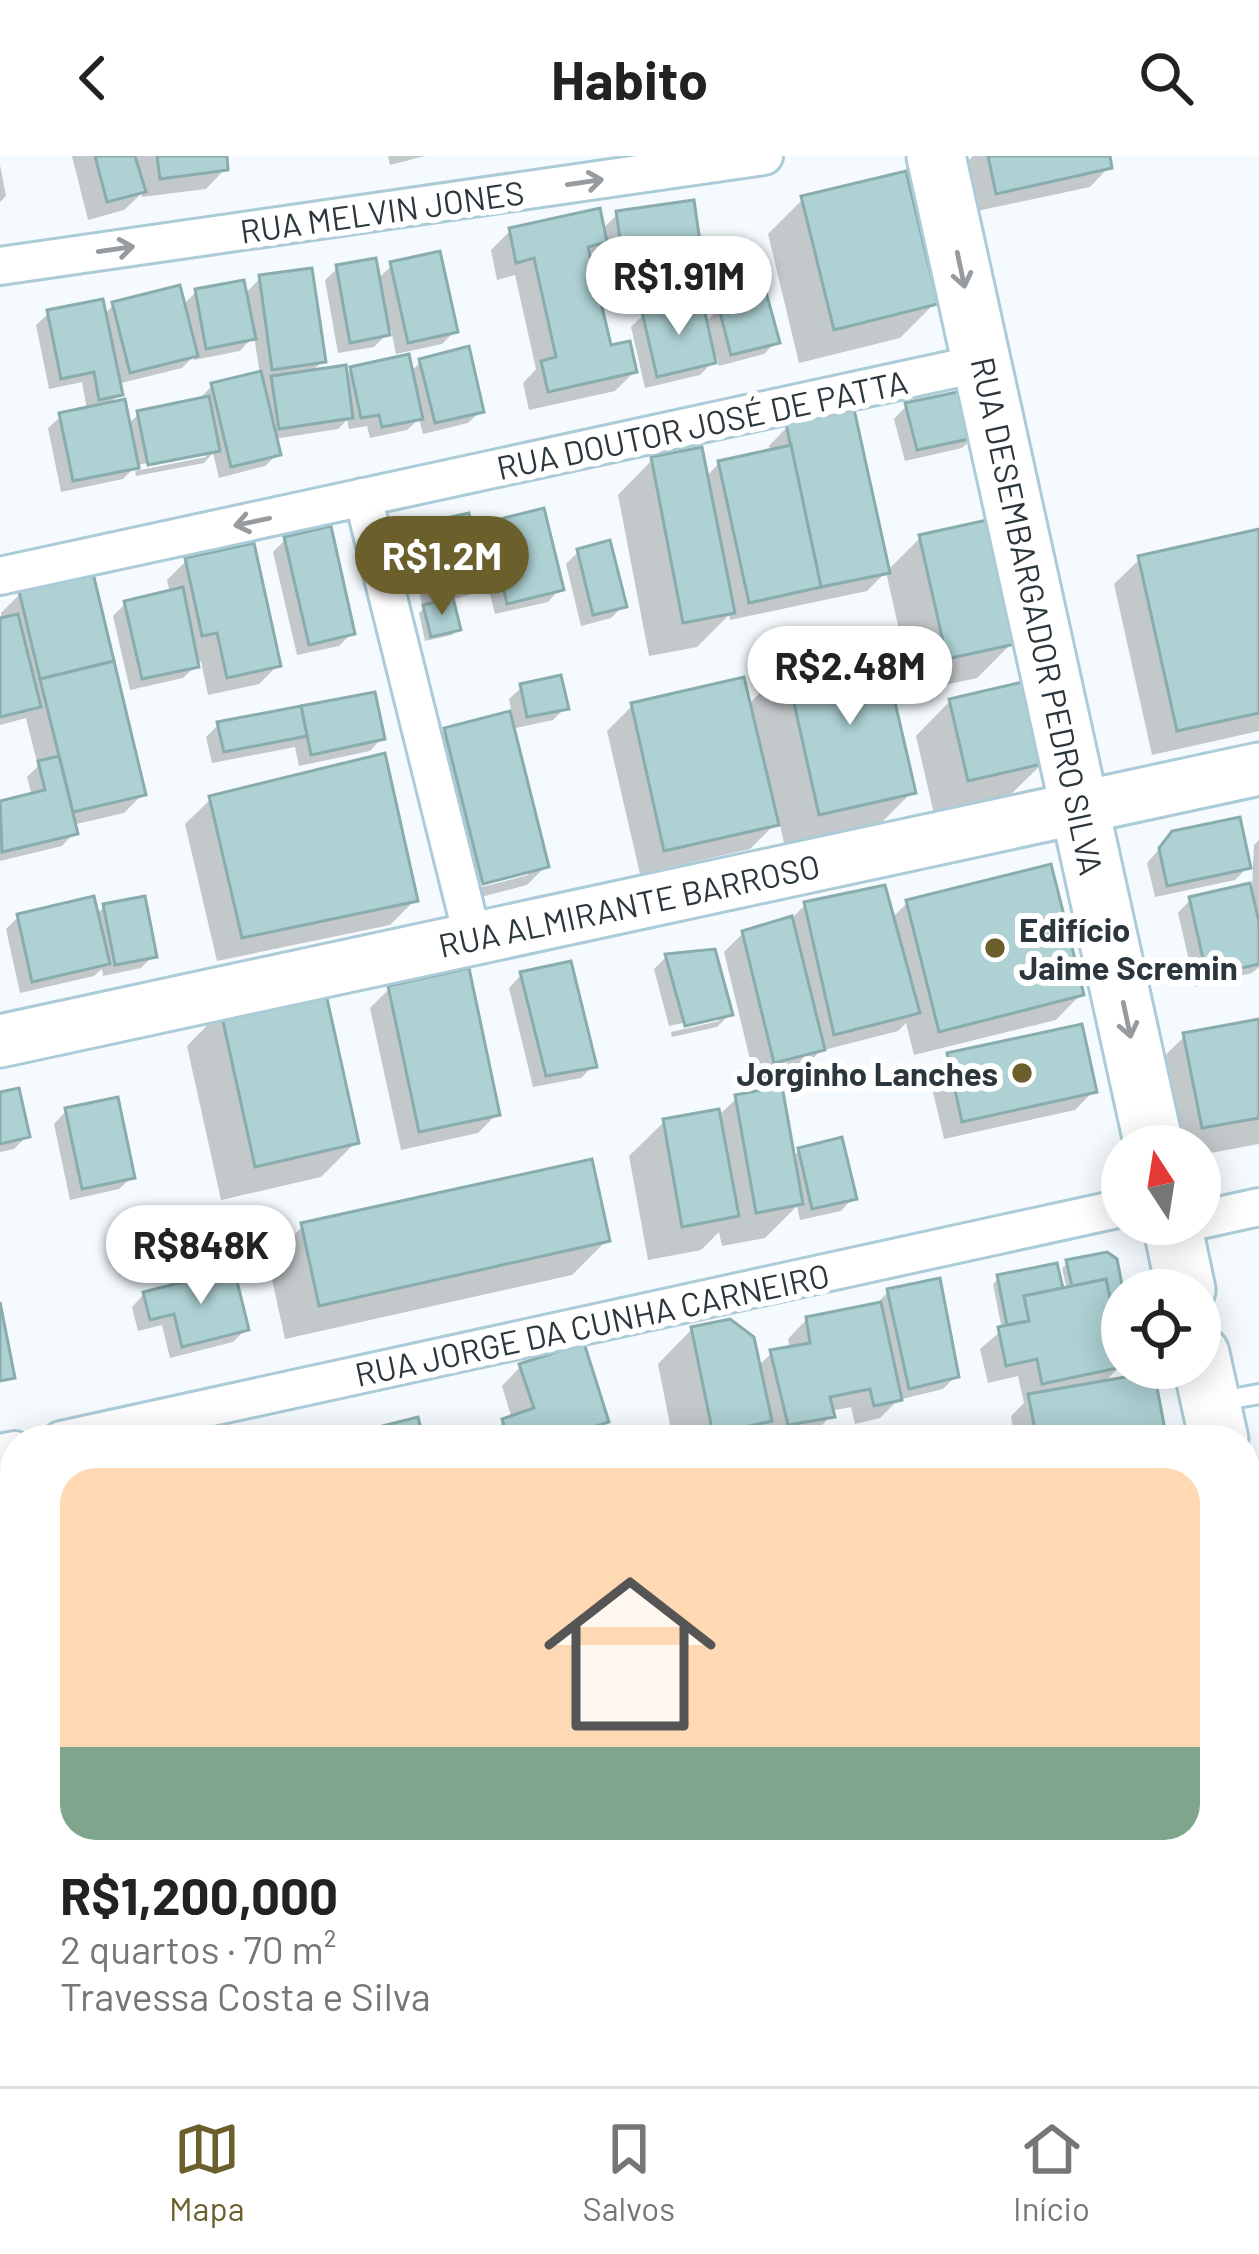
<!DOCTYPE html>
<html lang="pt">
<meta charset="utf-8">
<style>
body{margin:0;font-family:Barlow,sans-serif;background:#f6f6f6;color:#222;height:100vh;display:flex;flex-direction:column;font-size:45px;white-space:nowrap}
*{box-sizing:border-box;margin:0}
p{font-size:39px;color:#767676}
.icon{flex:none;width:66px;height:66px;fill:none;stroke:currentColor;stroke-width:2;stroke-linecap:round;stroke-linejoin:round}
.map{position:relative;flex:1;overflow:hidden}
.details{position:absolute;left:0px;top:1269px;width:1260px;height:663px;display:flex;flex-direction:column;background:#fff;border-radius:48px 48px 0 0;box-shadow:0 6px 30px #0003}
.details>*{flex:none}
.needle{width:78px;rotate:348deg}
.buttons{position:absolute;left:1101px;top:969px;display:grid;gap:24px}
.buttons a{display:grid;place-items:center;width:120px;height:120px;border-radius:50%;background:#fff;box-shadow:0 6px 30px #0003;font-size:60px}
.price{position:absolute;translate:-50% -102px;padding:0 27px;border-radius:42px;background:#fff;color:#222;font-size:39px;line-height:78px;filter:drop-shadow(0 3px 6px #0008)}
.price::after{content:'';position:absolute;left:50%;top:72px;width:36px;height:27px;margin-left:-18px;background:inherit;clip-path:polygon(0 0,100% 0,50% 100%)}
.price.active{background:#6b602c;color:#fff}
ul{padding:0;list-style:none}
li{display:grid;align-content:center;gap:24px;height:636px;padding:0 60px}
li+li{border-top:3px solid #e0e0e0}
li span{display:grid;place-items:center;height:372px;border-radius:36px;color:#555}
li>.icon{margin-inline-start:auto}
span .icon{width:216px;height:216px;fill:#fffc;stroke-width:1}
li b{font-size:51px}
header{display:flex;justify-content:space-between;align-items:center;height:156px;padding:0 60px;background:#fff;font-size:54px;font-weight:700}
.tab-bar{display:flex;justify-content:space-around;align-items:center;height:168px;border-top:3px solid #e0e0e0;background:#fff;font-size:33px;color:#767676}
.tab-bar a{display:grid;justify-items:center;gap:6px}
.tab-bar .active{color:#6b602c}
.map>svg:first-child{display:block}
.shadow{fill:#0003;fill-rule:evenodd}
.building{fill:#aed1d3;stroke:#89acad;stroke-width:3}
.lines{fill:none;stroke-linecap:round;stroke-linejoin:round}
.service-casing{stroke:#accbd8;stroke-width:24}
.minor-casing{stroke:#accbd8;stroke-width:42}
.secondary-casing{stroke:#accbd8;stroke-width:57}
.primary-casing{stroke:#accbd8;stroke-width:63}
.service{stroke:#fff;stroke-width:18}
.minor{stroke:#fff;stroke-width:36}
.secondary{stroke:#fff;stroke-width:51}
.primary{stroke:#fff;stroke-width:57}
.oneway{stroke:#959b9e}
.poi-dot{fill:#6b602c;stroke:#fff;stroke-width:4.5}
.labels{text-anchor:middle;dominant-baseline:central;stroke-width:12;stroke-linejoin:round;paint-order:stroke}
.street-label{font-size:33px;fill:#2b373c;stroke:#fff}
.poi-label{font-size:33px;font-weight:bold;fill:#2b373c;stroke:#fff;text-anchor:start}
</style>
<header><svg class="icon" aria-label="back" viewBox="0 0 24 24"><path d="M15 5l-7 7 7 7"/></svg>Habito<svg class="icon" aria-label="search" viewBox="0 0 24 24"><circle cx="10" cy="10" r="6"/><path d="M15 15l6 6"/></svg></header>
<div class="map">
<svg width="1259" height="1930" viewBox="0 0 1259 1930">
<rect width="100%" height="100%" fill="#f4fafd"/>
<g class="shadow">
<polygon points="72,0 132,0 133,4 136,0 224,0 225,13 206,33 142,41 142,37 124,54 88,64"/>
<polygon points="388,0 425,0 390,9"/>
<polygon points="973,0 1107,0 1109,11 1090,31 977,55 967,6"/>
<polygon points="0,9 6,40 0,46"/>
<polygon points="803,43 935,147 900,182 799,207 768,78"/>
<polygon points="618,58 698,99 686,112 612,122 606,82 588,101 608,193 634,216 615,235 529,254 523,227 536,213 515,119 497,124 491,94 510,75 601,74"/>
<polygon points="392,109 455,175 442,188 396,198 391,174 374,191 338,197 325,124 338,112 377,124"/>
<path d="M261,121L322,205L310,218L344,221L352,214L410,217L421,205L481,255L468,267L423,278L419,263L407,274L370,282L367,270L349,273L347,264L338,273L274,283L278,298L265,310L219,322L213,297L204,307L136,320L135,315L206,301V295L133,310L134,312L123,323L61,336L48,272L61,260L87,254L82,226L49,233L36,169L49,157L104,159L114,148L183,149L196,136L244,139ZM254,180L260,219L212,230L200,242L139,258L127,269L107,250L119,238L117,228L182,212L194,200V204L240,195Z"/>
<polygon points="720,152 776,186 764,198 719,210 717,202 700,219 645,232 631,171 643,159 704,167"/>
<polygon points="906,250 975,280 962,292 905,305 894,263"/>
<polygon points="788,270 886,416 921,381 1012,487 977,522 913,536 886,416 867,435 730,464 729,459 697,491 649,500 618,339 652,304 705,322 719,307 770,296 769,290"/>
<polygon points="489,368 560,433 548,446 495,458 486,422 469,439 450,444 457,474 452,479 425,485 419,457 423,453 408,384 420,371 472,385"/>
<polygon points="1259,376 1259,575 1152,599 1114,428 1140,403"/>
<polygon points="286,383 352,477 339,490 297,499 273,396"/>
<polygon points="578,396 623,450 611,462 581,470 566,408"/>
<polygon points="187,404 278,509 259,528 208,539 201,505 183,522 130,534 113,460 125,448 170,437 167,424"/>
<polygon points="20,438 143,638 124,657 72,669 74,677 62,690 0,705 0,648 32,640 27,621 38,610 26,562 0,569 1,457"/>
<polygon points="786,510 912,636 877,671 785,692 779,664 750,693 640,718 607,575 632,550 748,549"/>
<path d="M522,531L565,552L553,564L511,573L546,710L527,729L465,745L426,594L446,575L512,558L509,543ZM528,713V719L470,734L468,729Z"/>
<polygon points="373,539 382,582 370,595 299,610 295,591 212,607 206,581 219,568"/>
<polygon points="950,545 1043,607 1008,641 934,658 916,580"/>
<polygon points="211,643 415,744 390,769 217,805 185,668"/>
<polygon points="1259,684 1259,758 1254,759 1259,779 1259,811 1252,817 1195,831 1178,757 1190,744 1252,730 1254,689"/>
<polygon points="1160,692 1248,711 1235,724 1155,741 1147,707"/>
<polygon points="907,747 1081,838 1056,864 914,899 906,867 898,875 820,895 803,913 755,924 724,796 743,777 790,764 805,749 891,763"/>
<polygon points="104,751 153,800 141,812 103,820 102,813 94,820 20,837 6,773 18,761 95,759"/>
<polygon points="666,801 730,858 717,871 672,881 671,876 719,865 719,859 669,870 654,813"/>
<polygon points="521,819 593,910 581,922 533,931 509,832"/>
<polygon points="390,832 497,958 478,977 401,994 370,852"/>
<polygon points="221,855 356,986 321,1021 221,1044 187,890"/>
<polygon points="1259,866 1259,988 1200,999 1200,990 1164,990 1150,914 1185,880"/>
<polygon points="948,900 1094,935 1075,954 944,983 929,919"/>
<polygon points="0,939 27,980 14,993 0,996"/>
<polygon points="737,942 792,1002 800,994 853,1042 841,1055 800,1064 797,1050 765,1082 722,1090 719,1076 701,1094 648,1104 629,1000 664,966 718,960"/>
<polygon points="66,955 132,1021 119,1033 70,1044 54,968"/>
<polygon points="303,1070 607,1084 572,1119 285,1183 268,1105"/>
<polygon points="1106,1099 1122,1159 1112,1164 1121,1209 1103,1228 1162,1278 1156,1284 1015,1284 1011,1260 1024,1247 1018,1220 988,1227 980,1193 1002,1174 993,1128 999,1122 1067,1134 1062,1112 1068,1107"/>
<polygon points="888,1136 956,1220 943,1233 898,1244 880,1262 855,1268 851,1251 830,1255 831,1260 812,1279 768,1284 765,1268 749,1284 673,1284 658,1208 692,1173 757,1211 772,1197 790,1194 788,1183 807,1163 874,1150"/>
<polygon points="144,1138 246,1173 233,1186 170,1202 162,1169 138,1175 132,1151"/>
<polygon points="521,1210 606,1265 586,1284 485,1284 503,1266 512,1263 502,1230"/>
<polygon points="1245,1628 1259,1678 1259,1698 1245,1712"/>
<polygon points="15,1691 15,1817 0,1820 0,1694"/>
<polygon points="1245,1767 1259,1775 1259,1922 1223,1930 1202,1930 1199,1917 1245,1917"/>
<polygon points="15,1862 15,1917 120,1917 107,1930 0,1930 0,1865"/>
<polygon points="160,1917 227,1917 181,1930 163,1930"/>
<polygon points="766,1917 843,1917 846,1930 769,1930"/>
<polygon points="1017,1917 1152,1917 1155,1930 1020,1930"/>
</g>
<g class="building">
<polygon points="95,0 135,0 146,36 107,46"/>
<polygon points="157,0 227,0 228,14 160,23"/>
<polygon points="988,0 1110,0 1112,12 996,38"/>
<polygon points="906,15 938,148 834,174 801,40"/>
<polygon points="694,44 702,100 624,111 616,55"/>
<polygon points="600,52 607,86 588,91 611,189 630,185 637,216 548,236 541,205 556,201 534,102 516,107 509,72"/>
<polygon points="440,95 458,176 408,187 390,106"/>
<polygon points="376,102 390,179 350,187 336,109"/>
<polygon points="312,112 326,206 272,214 259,119"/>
<polygon points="244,124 256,183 206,193 195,133"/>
<polygon points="180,129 198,200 130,217 112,146"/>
<polygon points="766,136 780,187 731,199 718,149"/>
<polygon points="103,143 123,239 99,244 94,216 61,223 47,154"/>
<polygon points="702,143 716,207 657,221 642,156"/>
<polygon points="469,190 484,256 435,267 419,203"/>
<polygon points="409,198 423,263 382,271 379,259 361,262 350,211"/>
<polygon points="346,209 353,262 279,273 271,220"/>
<polygon points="261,215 281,299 231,311 211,227"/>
<polygon points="967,234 978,281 917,294 905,247"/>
<polygon points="209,240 220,295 148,309 137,255"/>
<polygon points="125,243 139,312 73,325 59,257"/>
<polygon points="854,253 890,417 821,431 786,268"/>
<polygon points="791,289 821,431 749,447 718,305"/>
<polygon points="702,291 735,457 683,467 651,301"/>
<polygon points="544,352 564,434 507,448 488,366"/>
<polygon points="469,357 485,428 435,439 419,368"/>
<polygon points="987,364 1015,488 947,503 919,379"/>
<polygon points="331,370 355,478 309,489 284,381"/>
<polygon points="1259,373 1259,557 1177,575 1138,400"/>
<polygon points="610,384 627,451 593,459 577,393"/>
<polygon points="254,387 281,510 227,522 217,477 202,480 185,402"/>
<polygon points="93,417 114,505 40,523 19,435"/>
<polygon points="183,431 199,511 142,523 124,445"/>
<polygon points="453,442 461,474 431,481 423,449"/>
<polygon points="18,458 41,551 0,561 0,462"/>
<polygon points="881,486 916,637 819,659 785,507"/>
<polygon points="114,505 146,639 73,656 40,523"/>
<polygon points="561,519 569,553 527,561 520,528"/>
<polygon points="744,521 779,669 664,695 631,547"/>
<polygon points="1027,525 1046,607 968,625 949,543"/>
<polygon points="375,536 385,583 311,599 301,550"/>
<polygon points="301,550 307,580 224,596 217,566"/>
<polygon points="510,555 549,711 483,728 444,572"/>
<polygon points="385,597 418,745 242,782 209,640"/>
<polygon points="59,600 78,678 2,696 0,645 45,634 38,605"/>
<polygon points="1240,661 1251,712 1167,730 1159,692 1172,675"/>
<polygon points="1051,708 1084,839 939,876 906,744"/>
<polygon points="1250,727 1259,766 1259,808 1207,820 1189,741"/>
<polygon points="885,729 920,857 834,879 804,746"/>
<polygon points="94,740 110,808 32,826 17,758"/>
<polygon points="145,740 157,801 115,809 103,748"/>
<polygon points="792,760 825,894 774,907 742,775"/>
<polygon points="715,793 733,859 685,870 665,798"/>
<polygon points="571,805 597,911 546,920 520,816"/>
<polygon points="469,812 500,959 419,976 388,830"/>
<polygon points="324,829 359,987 255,1011 220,852"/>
<polygon points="1259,863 1259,962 1202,972 1183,877"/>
<polygon points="1082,868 1097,936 962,966 947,897"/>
<polygon points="782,930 803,1048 756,1057 735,939"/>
<polygon points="19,932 30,981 0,988 0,936"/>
<polygon points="118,941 135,1022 82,1033 65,952"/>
<polygon points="719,953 739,1060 682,1071 663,963"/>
<polygon points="842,981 857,1043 812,1053 798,992"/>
<polygon points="592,1003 610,1085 319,1150 301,1067"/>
<polygon points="1107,1096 1117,1103 1123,1134 1122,1159 1114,1162 1106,1123 1072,1130 1066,1104"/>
<polygon points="1057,1107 1063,1132 1024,1140 1029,1165 1007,1169 997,1119"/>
<polygon points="234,1113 249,1174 182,1191 174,1158 150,1164 143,1136"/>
<polygon points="940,1122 959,1221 909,1233 887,1133"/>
<polygon points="1106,1123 1122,1199 1122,1211 1042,1228 1037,1203 1006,1210 998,1171 1029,1165 1024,1140"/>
<polygon points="0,1146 15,1222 0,1225"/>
<polygon points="881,1146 902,1244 874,1250 870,1233 830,1241 835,1261 788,1269 770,1194 810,1187 806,1161"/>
<polygon points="730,1163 754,1181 772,1265 713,1278 691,1171"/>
<polygon points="584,1187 609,1266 551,1284 508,1284 502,1263 534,1252 519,1208"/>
<polygon points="1154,1216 1166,1279 1136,1284 1037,1284 1028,1238"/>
<polygon points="418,1261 424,1284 381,1284 378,1271"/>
<polygon points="1250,1624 1259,1664 1259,1697 1245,1700 1245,1625"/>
<polygon points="15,1687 15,1804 0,1807 0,1691"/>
<polygon points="1245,1763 1259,1771 1259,1909 1245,1912"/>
<polygon points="15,1859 15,1917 123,1917 71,1930 0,1930 0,1862"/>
<polygon points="475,1917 550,1917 553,1930 417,1930"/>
<polygon points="781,1917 846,1917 849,1930 784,1930"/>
<polygon points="1040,1917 1155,1917 1158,1930 1043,1930"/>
</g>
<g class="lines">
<g class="service-casing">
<polyline id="service" points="1215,1246 1259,1238"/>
</g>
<g class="minor-casing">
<g id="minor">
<polyline points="0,110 764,0"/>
<polyline points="363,341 473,783"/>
<polyline points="0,420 982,207"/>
<polyline points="1200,1064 1259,1051"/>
<polyline points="61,1284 1122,1052"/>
<polyline points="0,1297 15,1294"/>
<polyline points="0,1660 15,1657"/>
<polyline points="1245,1739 1259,1736"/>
<polyline points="637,1917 640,1930"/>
<polyline points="402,1930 459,1917"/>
</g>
</g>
<g class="secondary-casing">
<polyline id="secondary" points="0,885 1259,613"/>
</g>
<g class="primary-casing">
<g id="primary">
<polyline points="936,0 1154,990"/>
<polyline points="1172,1068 1186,1134"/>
<polyline points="1200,1198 1219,1284"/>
<polyline points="1245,1402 1259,1466"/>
</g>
</g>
<use href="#service" class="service"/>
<use href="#minor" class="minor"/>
<use href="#secondary" class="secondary"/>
<use href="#primary" class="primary"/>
</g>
<defs><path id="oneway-shaft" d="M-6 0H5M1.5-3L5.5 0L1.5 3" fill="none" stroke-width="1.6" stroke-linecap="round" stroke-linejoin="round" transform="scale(3)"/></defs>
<g class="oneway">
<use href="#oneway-shaft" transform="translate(585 26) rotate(-8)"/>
<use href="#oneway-shaft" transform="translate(116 93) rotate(-8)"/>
<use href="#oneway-shaft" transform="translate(961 114) rotate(78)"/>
<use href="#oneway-shaft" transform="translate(252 366) rotate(168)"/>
<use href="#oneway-shaft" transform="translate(1127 864) rotate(78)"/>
</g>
<g class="poi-dot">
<circle cx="995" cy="792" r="12"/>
<circle cx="1022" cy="917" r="12"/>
</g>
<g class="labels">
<g class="street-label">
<text transform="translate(382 55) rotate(-8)">RUA MELVIN JONES</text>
<text transform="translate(702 268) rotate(-12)">RUA DOUTOR JOSÉ DE PATTA</text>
<text transform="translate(1038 460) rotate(78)">RUA DESEMBARGADOR PEDRO SILVA</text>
<text transform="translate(629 749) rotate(-12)">RUA ALMIRANTE BARROSO</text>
<text transform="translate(592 1168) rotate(-12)">RUA JORGE DA CUNHA CARNEIRO</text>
</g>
<g class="poi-label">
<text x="1019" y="773">Edifício<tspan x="1019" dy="38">Jaime Scremin</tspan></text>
<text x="998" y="917" text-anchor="end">Jorginho Lanches</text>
</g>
</g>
</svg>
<div class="buttons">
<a><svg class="needle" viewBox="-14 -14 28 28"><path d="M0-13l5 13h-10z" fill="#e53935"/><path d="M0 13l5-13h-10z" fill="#767676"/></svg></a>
<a><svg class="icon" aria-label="locate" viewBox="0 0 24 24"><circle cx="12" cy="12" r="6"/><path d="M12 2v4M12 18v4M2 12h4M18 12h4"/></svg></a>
</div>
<b class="price" style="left:679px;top:182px">R$1.91M</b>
<b class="price active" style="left:442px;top:462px">R$1.2M</b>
<b class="price" style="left:850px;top:572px">R$2.48M</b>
<b class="price" style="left:201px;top:1151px">R$848K</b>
<section class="details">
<ul>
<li><span style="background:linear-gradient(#ffd9b3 75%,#7fa58c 0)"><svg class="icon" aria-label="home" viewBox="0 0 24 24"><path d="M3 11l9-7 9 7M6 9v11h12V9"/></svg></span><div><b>R$1,200,000</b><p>2 quartos · 70 m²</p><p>Travessa Costa e Silva</p></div></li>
</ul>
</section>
</div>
<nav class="tab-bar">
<a class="active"><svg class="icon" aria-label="map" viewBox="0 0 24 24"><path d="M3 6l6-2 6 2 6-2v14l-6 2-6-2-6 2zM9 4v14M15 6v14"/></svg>Mapa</a>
<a><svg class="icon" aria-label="saved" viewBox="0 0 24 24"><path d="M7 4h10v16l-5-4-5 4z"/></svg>Salvos</a>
<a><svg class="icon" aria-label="home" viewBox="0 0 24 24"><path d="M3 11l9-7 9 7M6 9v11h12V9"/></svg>Início</a>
</nav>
